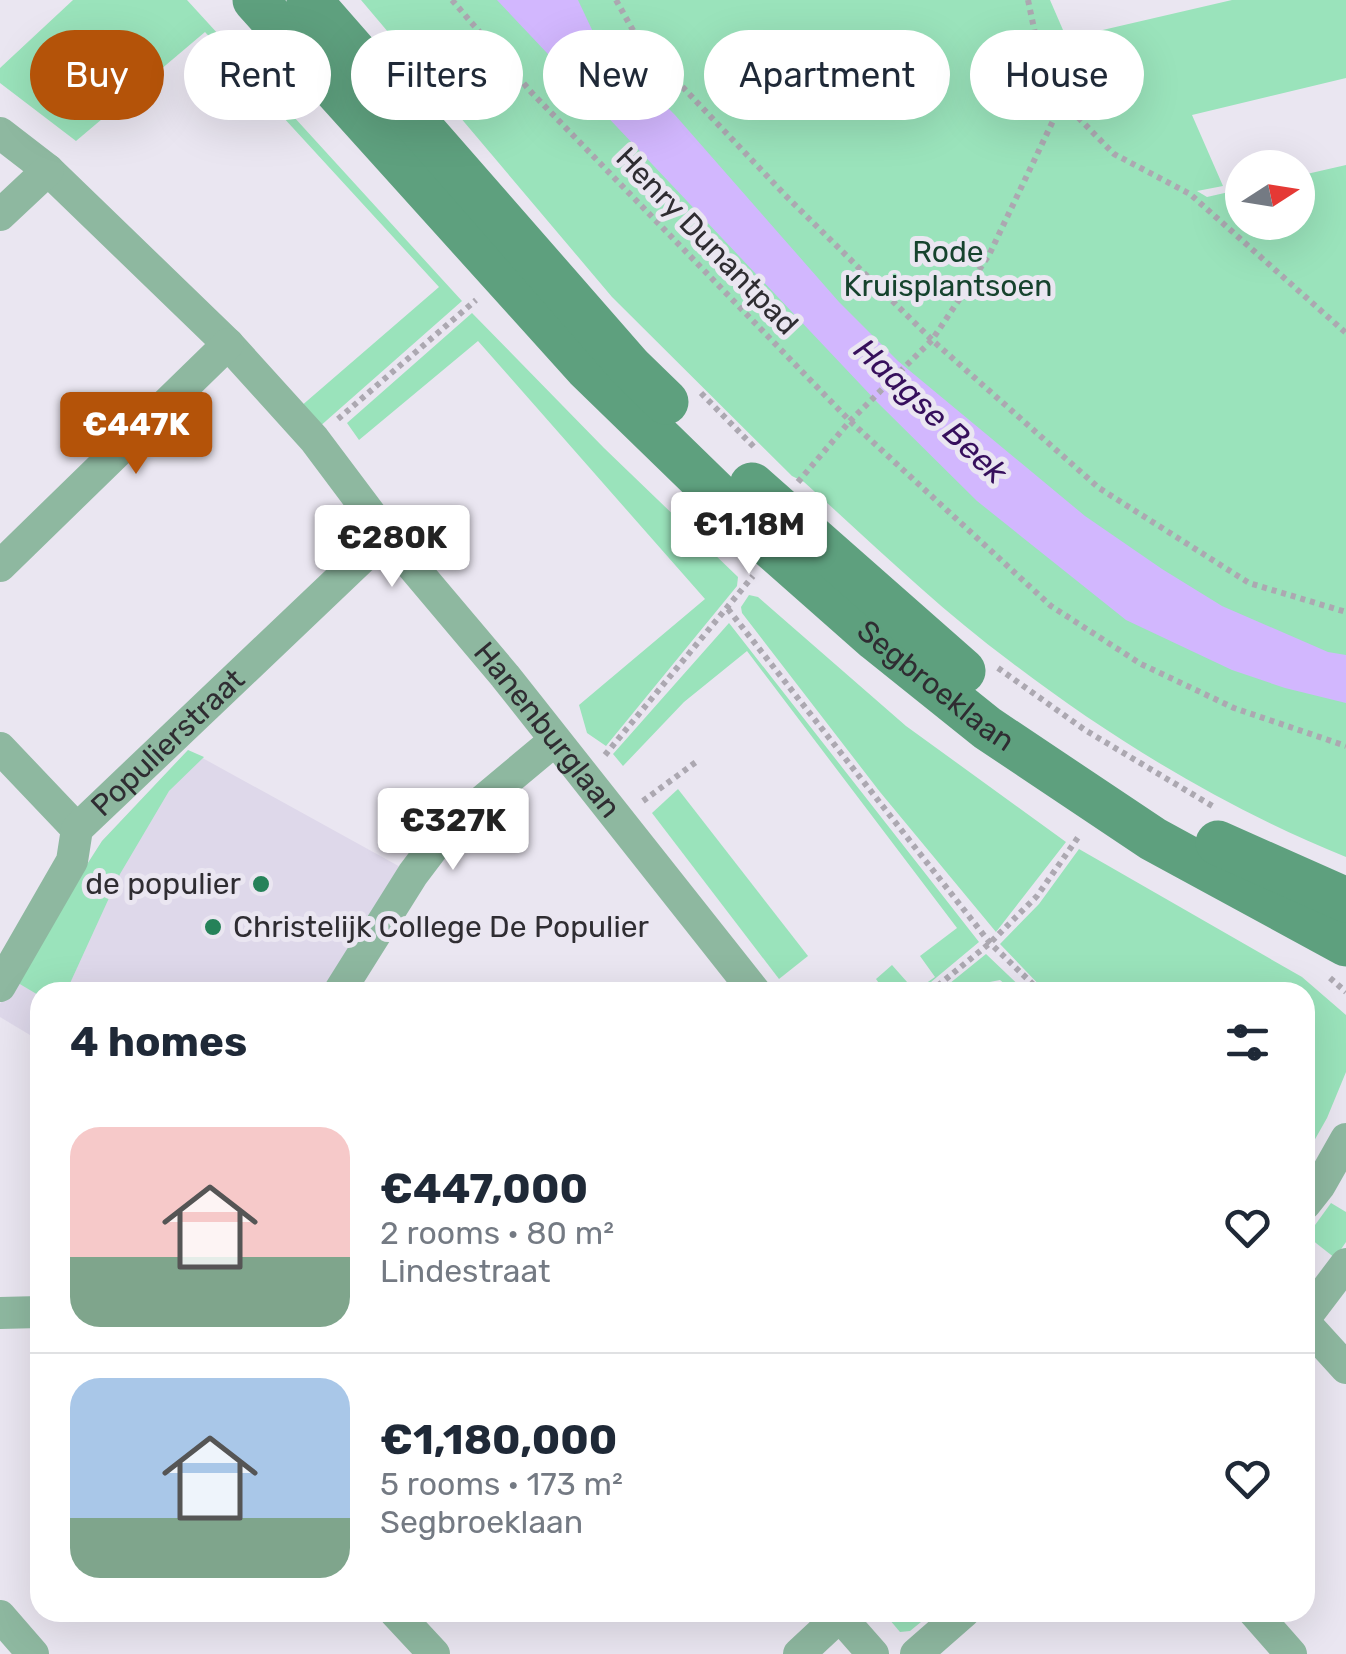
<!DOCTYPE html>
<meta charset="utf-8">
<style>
body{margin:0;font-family:Rubik,sans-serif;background:#f2f2f3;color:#1f2937;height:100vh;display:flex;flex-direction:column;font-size:38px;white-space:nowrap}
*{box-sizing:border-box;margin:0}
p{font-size:32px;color:#747a83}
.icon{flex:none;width:55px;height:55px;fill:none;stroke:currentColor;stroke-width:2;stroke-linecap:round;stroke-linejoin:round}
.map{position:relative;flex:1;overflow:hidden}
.details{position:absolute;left:30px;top:982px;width:1285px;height:640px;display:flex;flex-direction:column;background:#fff;border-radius:30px;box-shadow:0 10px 40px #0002}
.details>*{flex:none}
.guide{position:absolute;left:30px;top:30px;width:1288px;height:90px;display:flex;gap:20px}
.needle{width:65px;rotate:78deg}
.buttons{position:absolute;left:1225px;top:150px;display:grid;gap:20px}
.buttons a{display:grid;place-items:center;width:90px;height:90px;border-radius:50%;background:#fff;box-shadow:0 10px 40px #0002;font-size:50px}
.price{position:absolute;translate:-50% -85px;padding:0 22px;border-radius:10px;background:#fff;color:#222;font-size:32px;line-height:65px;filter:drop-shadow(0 2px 5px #0008)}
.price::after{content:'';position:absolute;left:50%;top:60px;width:30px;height:22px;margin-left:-15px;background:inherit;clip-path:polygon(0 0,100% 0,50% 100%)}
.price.selected{background:#b45309;color:#fff}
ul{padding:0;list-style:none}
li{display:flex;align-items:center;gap:30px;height:250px;padding:0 40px}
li+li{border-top:2px solid #e0e1e3}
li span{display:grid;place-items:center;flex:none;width:280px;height:200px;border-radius:30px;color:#555}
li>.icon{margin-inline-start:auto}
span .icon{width:120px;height:120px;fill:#fffc;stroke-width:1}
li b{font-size:42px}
h2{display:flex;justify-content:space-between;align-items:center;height:120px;padding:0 40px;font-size:42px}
.tag{padding:0 35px;border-radius:45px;background:#fff;box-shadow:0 10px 40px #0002;font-size:35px;line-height:90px}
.tag.selected{background:#b45309;color:#fff}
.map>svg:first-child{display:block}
.built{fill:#ded8ea}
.green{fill:#9ae3bb}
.water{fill:#d2b7fe}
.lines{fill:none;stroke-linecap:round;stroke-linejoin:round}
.path{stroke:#aca8b1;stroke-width:6;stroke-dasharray:5 5;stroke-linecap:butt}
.minor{stroke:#8eb8a0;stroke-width:32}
.secondary{stroke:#5ea07e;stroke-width:45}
.poi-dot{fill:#258259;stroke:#eae6f1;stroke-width:4}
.labels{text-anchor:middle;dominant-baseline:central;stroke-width:10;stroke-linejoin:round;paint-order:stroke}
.street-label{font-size:30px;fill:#2f2d32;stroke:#eae6f1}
.park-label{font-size:30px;fill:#16432e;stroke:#eae6f1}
.poi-label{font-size:30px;fill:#2f2d32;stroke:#eae6f1;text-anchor:end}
.water-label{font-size:32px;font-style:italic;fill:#360f5c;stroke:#eae6f1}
</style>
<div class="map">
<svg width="1346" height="1654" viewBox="0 0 1346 1654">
<rect width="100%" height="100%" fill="#eae6f1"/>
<polygon class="built" points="188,750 413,874 339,992 40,992 40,1041 0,1017 0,1004 13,980 102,841"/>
<g class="green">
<polygon points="73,0 187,0 462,301 318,428 300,407 439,287 205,32 76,141 0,83 0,68"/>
<path d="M361,0H1050L1063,30L1094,32L1232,0H1346V78L1192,115L1223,186L1197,191L1207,197L1242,189V222H1298V176L1346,165V857C1227,809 1113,740 1011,662C938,608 872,543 804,482L792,476L612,297Z"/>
<polygon points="472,313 604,448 738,577 737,586 606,746 587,733 579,705 705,599 478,341 359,440 347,423"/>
<polygon points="749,595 758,597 906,726 1066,842 996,932 880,792 742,613 741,607"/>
<polygon points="729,623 979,942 919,992 885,992 876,979 892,965 915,991 935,977 920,956 957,928 747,651 684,702 623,766 613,754"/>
<polygon points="188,750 204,757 169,791 120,874 66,992 40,992 40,996 13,980 102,841"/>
<polygon points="678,789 808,956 779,979 652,813"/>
<polygon points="1079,849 1302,977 1346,1015 1346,1072 1327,1118 1305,1157 1305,992 1046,992 1000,944 1039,904"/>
<polygon points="986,954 1026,992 1014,992 1000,980 939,992"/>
<polygon points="1331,1203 1346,1212 1346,1242 1335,1258 1307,1236"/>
<polygon points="889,1613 889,1612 932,1613 910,1631 900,1632 889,1619"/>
</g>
<polygon class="water" points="497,0 578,0 594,34 675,115 839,302 898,361 1085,516 1162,569 1222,606 1328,652 1346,655 1346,703 1285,688 1232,670 1126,620 977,501 878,403"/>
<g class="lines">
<g class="path">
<polyline points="452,0 532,93 850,421 1051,606 1141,664 1234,708 1346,746"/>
<polyline points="616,0 639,41 785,195 932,340 1099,488 1249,583 1346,612"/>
<polyline points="1028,0 1036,38 1063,102 1114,154 1190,194 1346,333"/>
<polyline points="701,393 755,448"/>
<polyline points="338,419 476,300"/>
<polyline points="798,482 850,421 932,340 989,255 1062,102"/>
<polyline points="728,609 990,943 1041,992"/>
<polyline points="998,668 1085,730 1214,807"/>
<polyline points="605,755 753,576"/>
<polyline points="643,801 696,762"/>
<polyline points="1330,978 1346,992"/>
<polyline points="930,992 990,943 1037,896 1079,836"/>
</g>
<g class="minor">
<path id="s1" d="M0,133L48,170L228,344L314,439L386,535L505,676L755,992"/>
<polyline points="0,215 48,170"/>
<polyline points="0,566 228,344"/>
<polyline points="0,748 77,829"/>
<path id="s2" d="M0,986L72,861L77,829L386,535"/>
<polyline points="339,992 413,874 444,833 554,741"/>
<polyline points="1305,1204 1320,1185 1346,1139"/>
<polyline points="0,1313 40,1312"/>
<polyline points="1305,1318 1346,1264"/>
<polyline points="1305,1323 1346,1368"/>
<polyline points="395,1612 434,1654"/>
<polyline points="836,1612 873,1654"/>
<polyline points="1254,1612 1291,1654"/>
<polyline points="0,1616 33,1654"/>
<polyline points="799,1654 844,1612"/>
<polyline points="916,1654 964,1612"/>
</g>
<g class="secondary">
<path id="s3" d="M255,0L586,367L767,543L876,639L987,728L1153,839L1346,944"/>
<polyline points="309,0 631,368 666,402"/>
<polyline points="752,485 963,671"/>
<polyline points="1218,843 1346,900"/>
</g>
</g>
<g class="poi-dot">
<circle cx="261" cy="884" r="10"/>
<circle cx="213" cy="927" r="10"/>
</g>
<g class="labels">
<g class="street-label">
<text transform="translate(707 241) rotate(46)">Henry Dunantpad</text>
<text stroke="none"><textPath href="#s3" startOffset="968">Segbroeklaan</textPath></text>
<text stroke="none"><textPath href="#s1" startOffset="812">Hanenburglaan</textPath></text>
<text stroke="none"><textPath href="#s2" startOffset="302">Populierstraat</textPath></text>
</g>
<g class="park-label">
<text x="948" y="252">Rode<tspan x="948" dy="34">Kruisplantsoen</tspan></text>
</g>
<g class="poi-label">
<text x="241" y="884">de populier</text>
<text x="233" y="927" text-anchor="start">Christelijk College De Populier</text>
</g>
<g class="water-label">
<text transform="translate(931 411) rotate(43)">Haagse Beek</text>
</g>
</g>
</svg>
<div class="buttons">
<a><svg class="needle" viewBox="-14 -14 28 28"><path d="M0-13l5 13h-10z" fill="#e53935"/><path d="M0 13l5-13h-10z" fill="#747a83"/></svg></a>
</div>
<b class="price selected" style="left:136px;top:477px">€447K</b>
<b class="price" style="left:749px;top:577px">€1.18M</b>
<b class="price" style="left:392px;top:590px">€280K</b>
<b class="price" style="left:453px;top:873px">€327K</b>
<div class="guide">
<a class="tag selected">Buy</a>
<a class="tag">Rent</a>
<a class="tag">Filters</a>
<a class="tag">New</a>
<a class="tag">Apartment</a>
<a class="tag">House</a>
</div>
<section class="details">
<h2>4 homes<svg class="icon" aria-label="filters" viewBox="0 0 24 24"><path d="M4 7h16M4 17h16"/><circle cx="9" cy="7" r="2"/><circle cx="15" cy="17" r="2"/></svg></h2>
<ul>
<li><span style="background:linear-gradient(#f6c9c9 65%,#7fa58c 0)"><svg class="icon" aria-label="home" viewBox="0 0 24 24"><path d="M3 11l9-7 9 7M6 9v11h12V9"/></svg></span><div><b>€447,000</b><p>2 rooms · 80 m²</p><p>Lindestraat</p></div><svg class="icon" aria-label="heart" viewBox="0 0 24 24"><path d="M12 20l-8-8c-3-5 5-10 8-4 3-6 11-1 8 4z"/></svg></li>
<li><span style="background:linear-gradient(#a9c7e8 70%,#7fa58c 0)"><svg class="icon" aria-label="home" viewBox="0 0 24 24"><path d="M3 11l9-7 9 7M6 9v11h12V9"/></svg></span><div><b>€1,180,000</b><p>5 rooms · 173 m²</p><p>Segbroeklaan</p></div><svg class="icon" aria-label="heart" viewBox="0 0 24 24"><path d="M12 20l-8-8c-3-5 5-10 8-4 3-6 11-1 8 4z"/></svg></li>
</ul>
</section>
</div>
